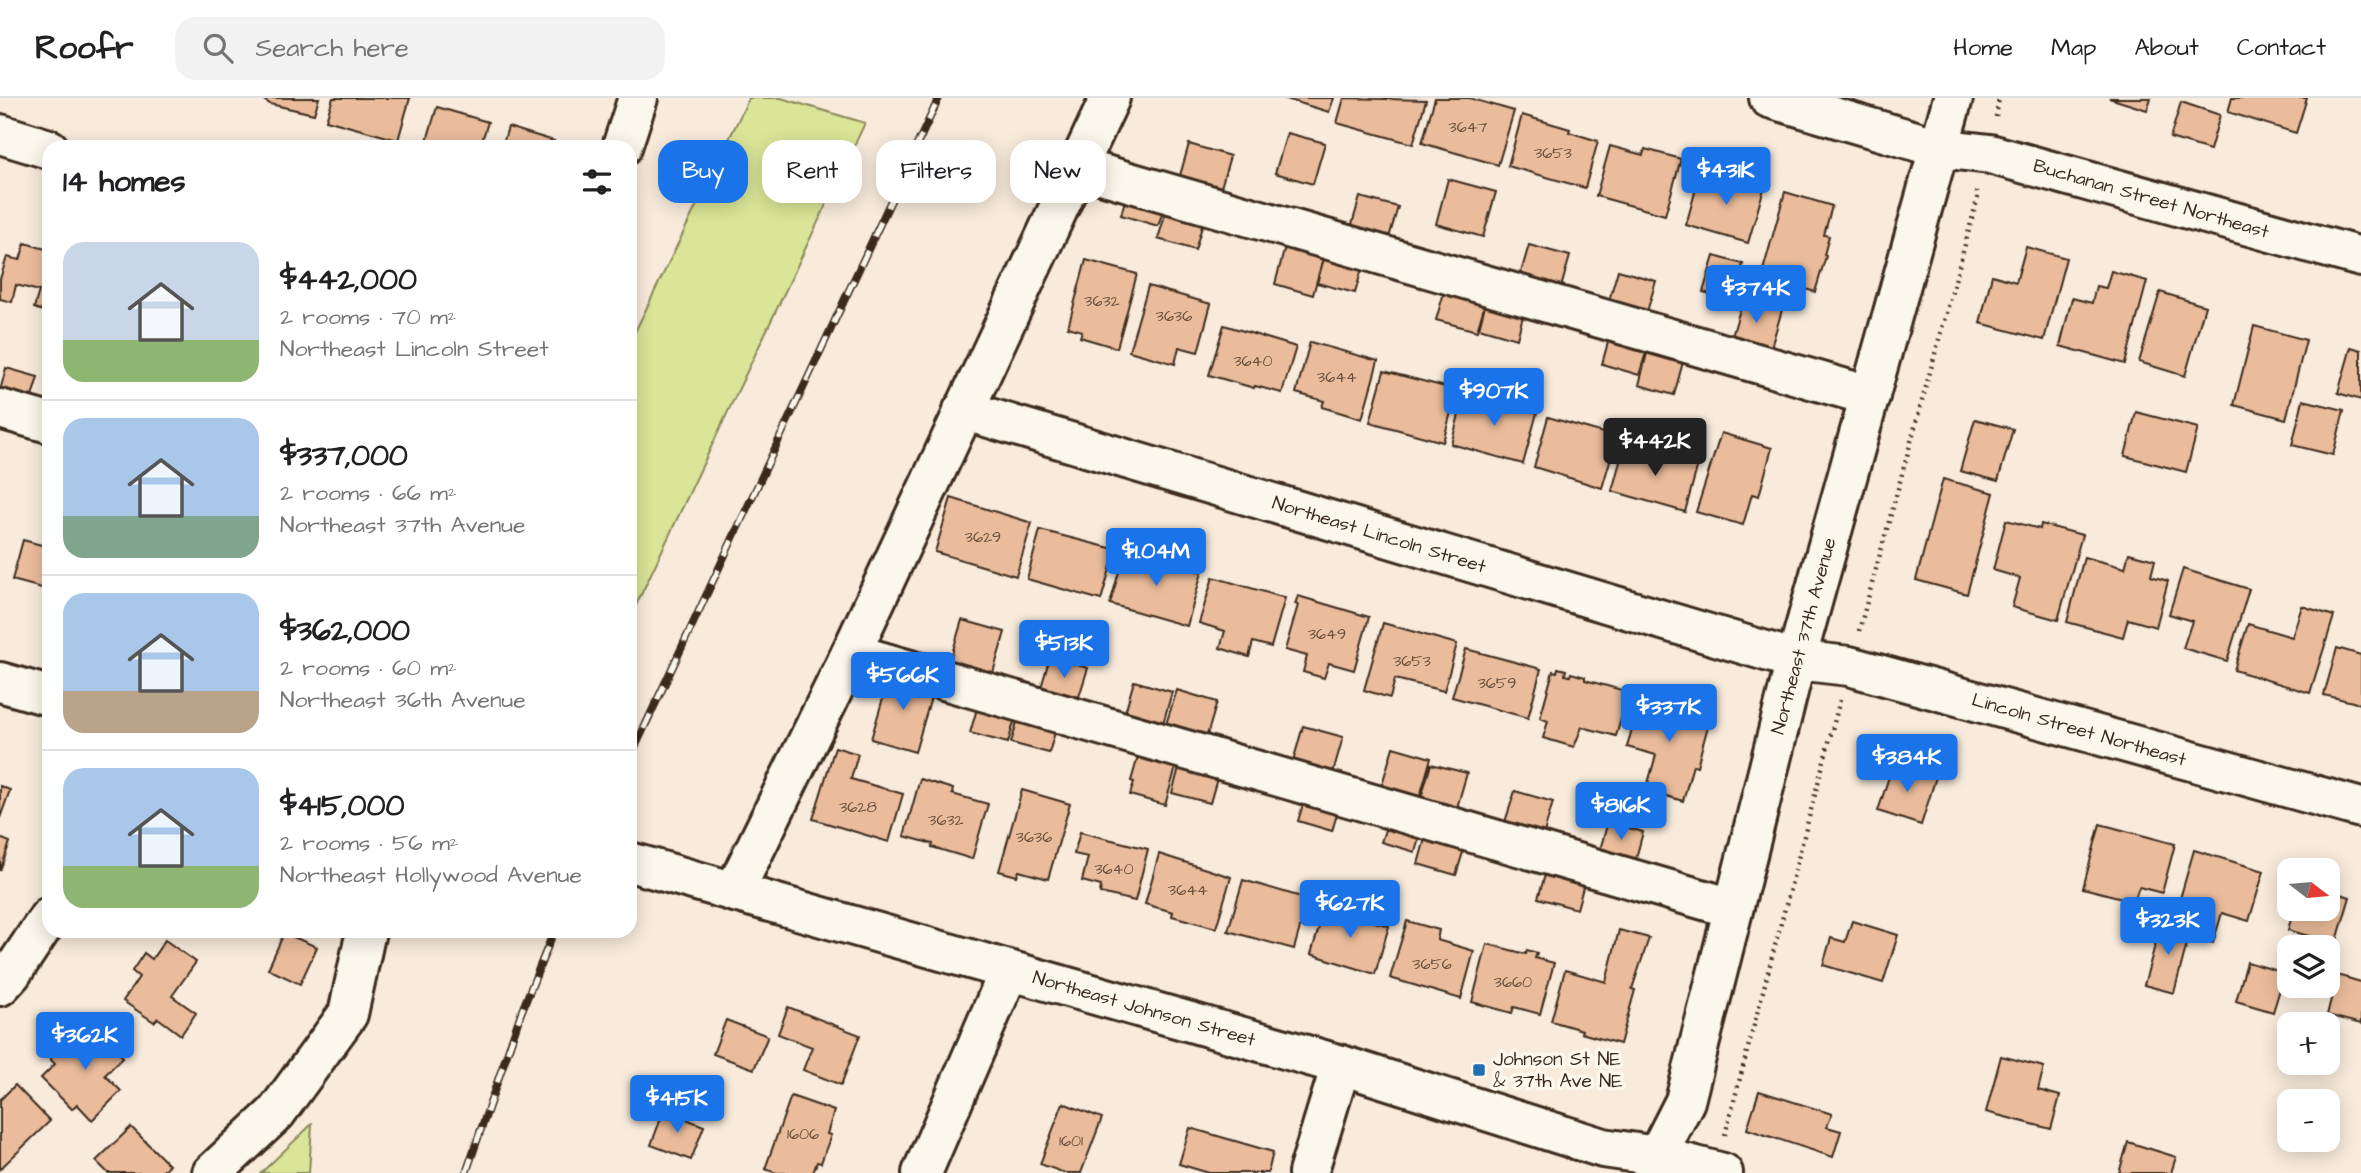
<!DOCTYPE html>
<meta charset="utf-8">
<style>
body{margin:0;font-family:"Architects Daughter",sans-serif;background:#f2f2f2;color:#202124;height:100vh;display:flex;flex-direction:column;font-size:26px;white-space:nowrap}
*{box-sizing:border-box;margin:0}
p{font-size:23px;color:#757577}
.icon{flex:none;width:38px;height:38px;fill:none;stroke:currentColor;stroke-width:2;stroke-linecap:round;stroke-linejoin:round}
.map{position:relative;flex:1;overflow:hidden}
.details{position:absolute;left:42px;top:42px;width:595px;height:798px;display:flex;flex-direction:column;background:#fff;border-radius:21px;box-shadow:0 4px 18px #0003}
.details>*{flex:none}
.top-card{position:absolute;left:658px;top:42px;width:665px;height:63px;display:flex;gap:14px}
.needle{width:46px;rotate:106deg}
.controls{position:absolute;left:2277px;top:760px;display:grid;gap:14px}
.controls a{display:grid;place-items:center;width:63px;height:63px;border-radius:14px;background:#fff;box-shadow:0 4px 18px #0003;font-size:35px}
.price{position:absolute;translate:-50% -60px;padding:0 16px;border-radius:7px;background:#1a73e8;color:#fff;font-size:23px;line-height:46px;filter:drop-shadow(0 2px 4px #0008)}
.price::after{content:'';position:absolute;left:50%;top:42px;width:21px;height:16px;margin-left:-10px;background:inherit;clip-path:polygon(0 0,100% 0,50% 100%)}
.price.selected{background:#222;color:#fff}
ul{padding:0;list-style:none}
li{display:flex;align-items:center;gap:21px;height:175px;padding:0 21px}
li+li{border-top:2px solid #e0e0e0}
li span{display:grid;place-items:center;flex:none;width:196px;height:140px;border-radius:21px;color:#555}
li>.icon{margin-inline-start:auto}
span .icon{width:84px;height:84px;fill:#fffc;stroke-width:1}
li b{font-size:30px}
h2{display:flex;justify-content:space-between;align-items:center;height:84px;padding:0 21px;font-size:30px}
.chip{padding:0 24px;border-radius:21px;background:#fff;box-shadow:0 4px 18px #0003;font-size:24px;line-height:63px}
.chip.selected{background:#1a73e8;color:#fff}
header{display:flex;align-items:center;gap:42px;box-sizing:border-box;height:98px;padding:0 35px;background:#fff;border-bottom:2px solid #e0e0e0}
header strong{font-size:33px}
nav{display:flex;gap:38px;margin-inline-start:auto;font-size:24px}
.search{width:490px;height:63px;background:#f2f2f2;display:flex;align-items:center;gap:18px;box-sizing:border-box;padding:0 24px;border-radius:21px;color:#757577;font-size:26px}
.map>svg:first-child{display:block}
.green{fill:#dae597;stroke:#8a885a;stroke-width:2}
.building{fill:#eabc9b;stroke:#3b2a1e;stroke-width:2}
.lines{fill:none;stroke-linecap:round;stroke-linejoin:round}
.minor-casing{stroke:#3b2a1e;stroke-width:44}
.path{stroke:#3b2a1e;stroke-width:4.5;stroke-dasharray:2 5;stroke-linecap:butt}
.minor{stroke:#fbf7ec;stroke-width:38}
.rail-casing{stroke:#3b2a1e;stroke-width:8}
.rail{stroke:#fbf7ec;stroke-width:5;stroke-dasharray:16;stroke-linecap:butt}
.poi-dot{fill:#1f6fb2;stroke:#fbf7ec;stroke-width:2.5}
.labels{text-anchor:middle;dominant-baseline:central;stroke-width:7;stroke-linejoin:round;paint-order:stroke}
.number-label{font-size:16px;fill:#674e3d}
.street-label{font-size:19px;fill:#3b2a1e;stroke:#fbf7ec}
.poi-label{font-size:19px;fill:#3b2a1e;stroke:#fbf7ec;text-anchor:start}
</style>
<header>
<strong>Roofr</strong>
<div class="search"><svg class="icon" aria-label="search" viewBox="0 0 24 24"><circle cx="10" cy="10" r="6"/><path d="M15 15l6 6"/></svg>Search here</div>
<nav><a>Home</a><a>Map</a><a>About</a><a>Contact</a></nav>
</header>
<div class="map">
<svg width="2361" height="1075" viewBox="0 0 2361 1075">
<rect width="100%" height="100%" fill="#f8ebdc"/>
<filter id="ink" filterUnits="userSpaceOnUse"><feTurbulence type="fractalNoise" baseFrequency=".0143" numOctaves="2"/><feDisplacementMap in="SourceGraphic" scale="14" xChannelSelector="R" yChannelSelector="G"/><feConvolveMatrix kernelMatrix="1 2 1 2 8 2 1 2 1" color-interpolation-filters="sRGB"/></filter>
<g filter="url(#ink)">
<g class="green">
<polygon points="749,0 781,0 865,25 630,520 630,244"/>
<polygon points="312,1026 309,1075 261,1075"/>
</g>
<g class="building">
<polygon points="265,0 319,0 314,16 270,6 265,3"/>
<polygon points="333,0 410,0 398,42 326,22"/>
<polygon points="1283,0 1334,0 1329,14"/>
<polygon points="1344,0 1426,2 1413,46 1337,25"/>
<polygon points="1435,0 1469,0 1514,13 1498,67 1422,45"/>
<polygon points="2109,0 2151,0 2147,12"/>
<polygon points="2232,0 2307,0 2296,35 2228,14"/>
<polygon points="2181,4 2220,17 2210,52 2170,40"/>
<polygon points="437,9 488,24 480,49 425,49"/>
<polygon points="1522,17 1570,31 1569,34 1598,43 1585,90 1508,68"/>
<polygon points="508,29 554,43 552,49 502,49"/>
<polygon points="1287,35 1325,45 1313,86 1275,75"/>
<polygon points="1189,46 1230,58 1220,93 1179,81"/>
<polygon points="1610,48 1643,57 1645,51 1681,61 1665,117 1596,98"/>
<polygon points="1700,76 1726,84 1729,76 1765,87 1748,145 1686,127"/>
<polygon points="1448,81 1496,94 1483,139 1436,126"/>
<polygon points="1128,91 1166,103 1158,128 1121,117"/>
<polygon points="1785,94 1832,108 1824,137 1829,138 1824,157 1826,158 1815,194 1802,190 1802,188 1762,176"/>
<polygon points="1360,99 1398,109 1388,143 1350,133"/>
<polygon points="1169,103 1206,115 1195,152 1158,141"/>
<polygon points="1288,138 1326,149 1313,197 1275,186"/>
<polygon points="25,145 49,152 49,215 34,210 39,193 16,187 12,204 0,201 0,181 7,159 20,162"/>
<polygon points="1529,147 1570,158 1560,193 1519,181"/>
<polygon points="2026,149 2066,160 2044,242 1980,225 1992,177 2016,184"/>
<polygon points="1327,150 1365,160 1355,195 1317,185"/>
<polygon points="1714,158 1743,166 1733,202 1703,194"/>
<polygon points="1086,162 1137,176 1117,250 1080,239 1082,233 1068,229"/>
<polygon points="1618,172 1656,183 1646,217 1608,206"/>
<polygon points="2111,173 2147,183 2125,266 2060,248 2072,200 2092,205 2096,188 2106,190"/>
<polygon points="1447,184 1488,196 1477,233 1436,222"/>
<polygon points="1148,188 1211,206 1198,254 1179,249 1175,266 1129,253"/>
<polygon points="2160,194 2205,208 2185,278 2139,264"/>
<polygon points="1488,196 1526,206 1517,241 1479,230"/>
<polygon points="1743,201 1782,212 1770,253 1731,242"/>
<polygon points="1224,227 1296,249 1282,295 1255,288 1254,290 1209,277"/>
<polygon points="2254,228 2306,242 2286,321 2234,307"/>
<polygon points="1611,233 1649,245 1639,277 1602,266"/>
<polygon points="1650,243 1686,253 1674,297 1639,287"/>
<polygon points="1310,244 1378,263 1362,321 1322,309 1324,303 1296,295"/>
<polygon points="2351,249 2361,252 2361,302 2338,295"/>
<polygon points="6,270 38,279 31,302 0,293"/>
<polygon points="1384,273 1457,292 1443,344 1370,324"/>
<polygon points="1465,295 1537,315 1523,366 1451,346"/>
<polygon points="2303,302 2344,312 2333,357 2292,347"/>
<polygon points="2136,314 2198,330 2186,374 2125,358"/>
<polygon points="1548,319 1617,339 1602,390 1534,369"/>
<polygon points="1975,321 2013,331 1998,383 1960,373"/>
<polygon points="1721,335 1772,350 1759,398 1752,396 1743,427 1696,414"/>
<polygon points="1625,345 1698,366 1685,414 1612,393"/>
<polygon points="1943,381 1994,395 1967,496 1916,482"/>
<polygon points="951,400 1032,425 1016,478 935,454"/>
<polygon points="2006,422 2040,431 2041,426 2082,437 2058,522 2012,509 2020,480 1993,472"/>
<polygon points="1040,432 1118,452 1115,461 1113,461 1101,502 1027,481"/>
<polygon points="23,442 49,449 49,492 12,482"/>
<polygon points="1125,452 1202,474 1187,528 1110,506"/>
<polygon points="2129,455 2155,462 2151,478 2168,483 2156,529 2128,521 2123,539 2067,524 2084,459 2125,470"/>
<polygon points="2183,471 2249,491 2227,563 2183,550 2192,523 2169,516"/>
<polygon points="1213,479 1285,500 1271,549 1253,544 1249,559 1220,550 1225,533 1199,525"/>
<polygon points="1298,498 1369,519 1354,572 1329,565 1324,580 1303,574 1307,558 1285,552 1298,507 1295,506"/>
<polygon points="2302,508 2334,518 2310,595 2234,572 2248,526 2292,539"/>
<polygon points="962,522 1005,534 992,578 949,566"/>
<polygon points="1383,525 1457,546 1444,593 1395,581 1390,600 1364,592"/>
<polygon points="2337,550 2361,557 2361,606 2324,597"/>
<polygon points="1466,551 1541,571 1528,620 1452,599"/>
<polygon points="1050,559 1088,570 1077,605 1040,593"/>
<polygon points="1558,570 1566,572 1565,577 1570,578 1571,575 1585,579 1585,582 1629,594 1616,638 1582,629 1574,649 1543,640 1548,623 1540,620 1553,573 1557,574"/>
<polygon points="891,573 935,586 915,654 871,641"/>
<polygon points="1134,583 1172,594 1162,629 1124,618"/>
<polygon points="1177,592 1217,604 1206,641 1165,629"/>
<polygon points="1641,598 1711,617 1697,668 1693,667 1683,703 1646,692 1656,657 1627,649"/>
<polygon points="980,600 1018,610 1008,645 970,635"/>
<polygon points="1020,613 1058,624 1049,655 1011,645"/>
<polygon points="1303,628 1343,639 1332,678 1292,667"/>
<polygon points="1141,648 1179,659 1165,707 1130,697 1134,684 1131,683"/>
<polygon points="835,649 858,656 851,681 903,696 889,744 813,721"/>
<polygon points="1393,649 1431,660 1419,702 1381,690"/>
<polygon points="1182,659 1220,670 1210,705 1172,695"/>
<polygon points="1431,666 1467,675 1456,713 1420,703"/>
<polygon points="1893,666 1936,679 1921,727 1878,713"/>
<polygon points="920,681 953,691 952,696 988,706 972,761 932,749 933,746 904,738"/>
<polygon points="0,688 10,692 0,720"/>
<polygon points="1022,692 1070,706 1048,781 1019,773 1017,778 999,773"/>
<polygon points="1515,693 1553,704 1543,738 1504,727"/>
<polygon points="1585,695 1600,699 1595,718 1580,714"/>
<polygon points="1306,696 1340,706 1332,733 1298,723"/>
<polygon points="1389,720 1422,730 1415,754 1381,744"/>
<polygon points="1608,724 1643,734 1635,764 1599,755"/>
<polygon points="2100,726 2175,746 2162,795 2139,789 2134,803 2083,790"/>
<polygon points="1428,730 1467,741 1456,777 1418,766"/>
<polygon points="1080,734 1148,751 1135,803 1100,795 1101,788 1082,783 1088,759 1074,756"/>
<polygon points="0,740 10,744 0,773"/>
<polygon points="2194,752 2264,773 2249,823 2222,815 2213,845 2191,838 2195,823 2181,819 2185,806 2179,804"/>
<polygon points="1159,756 1231,779 1216,830 1172,818 1173,814 1145,806"/>
<polygon points="1549,764 1587,775 1577,811 1538,800"/>
<polygon points="1243,782 1308,801 1294,851 1228,833"/>
<polygon points="2328,792 2350,799 2336,846 2288,832 2294,810 2328,810"/>
<polygon points="1326,806 1353,814 1352,817 1389,828 1375,876 1311,856"/>
<polygon points="2162,822 2191,830 2174,895 2144,887"/>
<polygon points="1407,823 1439,832 1437,842 1474,853 1461,901 1390,880"/>
<polygon points="1852,823 1898,837 1883,885 1823,867 1831,840 1845,844"/>
<polygon points="1619,832 1649,840 1632,891 1635,892 1620,946 1581,935 1582,932 1551,923 1565,872 1606,884"/>
<polygon points="284,835 317,849 300,886 268,871"/>
<polygon points="165,842 196,864 172,898 196,915 181,937 158,920 154,924 123,903 139,879 132,873 144,855 152,861"/>
<polygon points="1487,846 1526,856 1527,852 1537,855 1535,860 1554,865 1540,916 1514,909 1512,915 1472,904"/>
<polygon points="2247,864 2285,875 2273,914 2236,903"/>
<polygon points="2337,877 2361,884 2361,926 2327,917"/>
<polygon points="788,909 860,937 841,987 803,972 812,949 778,936"/>
<polygon points="726,922 768,938 754,971 713,956"/>
<polygon points="90,926 123,959 105,977 121,993 92,1022 77,1006 72,1011 41,980 55,966 50,961 69,942 72,944"/>
<polygon points="2001,958 2044,969 2038,992 2060,998 2051,1031 1986,1014"/>
<polygon points="15,987 50,1023 0,1071 0,1002"/>
<polygon points="1759,993 1832,1016 1827,1029 1841,1033 1833,1059 1747,1031"/>
<polygon points="791,998 834,1013 827,1036 831,1037 821,1065 817,1064 813,1075 776,1075 765,1071"/>
<polygon points="1063,1005 1102,1020 1081,1075 1065,1075 1040,1066"/>
<polygon points="664,1012 704,1028 691,1062 651,1047"/>
<polygon points="131,1029 169,1067 160,1075 108,1075 96,1063"/>
<polygon points="1190,1030 1273,1054 1268,1075 1209,1075 1179,1066"/>
<polygon points="2291,1041 2327,1041 2323,1052"/>
<polygon points="2128,1044 2176,1059 2171,1075 2119,1075"/>
</g>
<g class="lines">
<g class="minor-casing">
<g id="minor">
<polyline points="1769,0 1939,50 1990,56 2361,159"/>
<polyline points="0,36 49,51"/>
<polyline points="622,49 638,0"/>
<polyline points="1077,69 1870,298"/>
<polyline points="0,311 49,325"/>
<polyline points="963,312 1796,562 1849,568 2361,710"/>
<polyline points="851,555 1732,810"/>
<polyline points="0,584 49,598"/>
<polyline points="630,764 1341,967 1603,1050 1657,1058 1723,1075"/>
<polyline points="734,794 851,555 1110,0"/>
<polyline points="0,888 11,876 49,819"/>
<polyline points="212,1075 276,1015 348,916 366,833"/>
<polyline points="922,1075 1009,873"/>
<polyline points="1308,1075 1341,967"/>
<polyline points="1654,1075 1657,1058 1685,1003 1796,562 1953,0"/>
</g>
</g>
<g class="path">
<polyline points="1996,19 1999,0"/>
<polyline points="1859,533 1978,99 1977,93"/>
<polyline points="1725,1037 1840,602"/>
</g>
<use href="#minor" class="minor"/>
<g class="rail-casing">
<g id="rail">
<polyline points="630,660 939,0"/>
<polyline points="466,1075 521,915 554,833"/>
</g>
</g>
<use href="#rail" class="rail"/>
</g>
</g>
<rect class="poi-dot" x="1472" y="965" width="14" height="14" rx="3.5"/>
<g class="labels">
<g class="number-label">
<text x="1468" y="29">3647</text>
<text x="1553" y="55">3653</text>
<text x="1102" y="203">3632</text>
<text x="1174" y="218">3636</text>
<text x="1253" y="263">3640</text>
<text x="1337" y="279">3644</text>
<text x="983" y="439">3629</text>
<text x="1327" y="536">3649</text>
<text x="1412" y="563">3653</text>
<text x="1497" y="585">3659</text>
<text x="858" y="709">3628</text>
<text x="946" y="722">3632</text>
<text x="1034" y="739">3636</text>
<text x="1114" y="771">3640</text>
<text x="1188" y="792">3644</text>
<text x="1432" y="866">3656</text>
<text x="1513" y="884">3660</text>
<text x="803" y="1036">1606</text>
<text x="1071" y="1043">1601</text>
</g>
<g class="street-label">
<text transform="translate(2151 101) rotate(16)">Buchanan Street Northeast</text>
<text transform="translate(1379 437) rotate(17)">Northeast Lincoln Street</text>
<text transform="translate(1804 538) rotate(-75)">Northeast 37th Avenue</text>
<text transform="translate(2079 632) rotate(16)">Lincoln Street Northeast</text>
<text transform="translate(1144 911) rotate(16)">Northeast Johnson Street</text>
</g>
<g class="poi-label">
<text x="1493" y="961">Johnson St NE<tspan x="1493" dy="22">&amp; 37th Ave NE</tspan></text>
</g>
</g>
</svg>
<div class="controls">
<a><svg class="needle" viewBox="-14 -14 28 28"><path d="M0-13l5 13h-10z" fill="#e53935"/><path d="M0 13l5-13h-10z" fill="#757577"/></svg></a>
<a><svg class="icon" aria-label="layers" viewBox="0 0 24 24"><path d="M12 4l9 5-9 5-9-5zM3 14l9 5 9-5"/></svg></a>
<a>+</a>
<a>−</a>
</div>
<b class="price" style="left:1726px;top:109px">$431K</b>
<b class="price" style="left:1756px;top:227px">$374K</b>
<b class="price" style="left:1494px;top:330px">$907K</b>
<b class="price selected" style="left:1655px;top:380px">$442K</b>
<b class="price" style="left:1156px;top:490px">$1.04M</b>
<b class="price" style="left:1064px;top:582px">$513K</b>
<b class="price" style="left:903px;top:614px">$566K</b>
<b class="price" style="left:1669px;top:646px">$337K</b>
<b class="price" style="left:1907px;top:696px">$384K</b>
<b class="price" style="left:1621px;top:744px">$816K</b>
<b class="price" style="left:1350px;top:842px">$627K</b>
<b class="price" style="left:2168px;top:859px">$323K</b>
<b class="price" style="left:85px;top:974px">$362K</b>
<b class="price" style="left:677px;top:1037px">$415K</b>
<div class="top-card">
<a class="chip selected">Buy</a>
<a class="chip">Rent</a>
<a class="chip">Filters</a>
<a class="chip">New</a>
</div>
<section class="details">
<h2>14 homes<svg class="icon" aria-label="filters" viewBox="0 0 24 24"><path d="M4 7h16M4 17h16"/><circle cx="9" cy="7" r="2"/><circle cx="15" cy="17" r="2"/></svg></h2>
<ul>
<li><span style="background:linear-gradient(#c9d6e8 70%,#8fb573 0)"><svg class="icon" aria-label="home" viewBox="0 0 24 24"><path d="M3 11l9-7 9 7M6 9v11h12V9"/></svg></span><div><b>$442,000</b><p>2 rooms · 70 m²</p><p>Northeast Lincoln Street</p></div></li>
<li><span style="background:linear-gradient(#a9c7e8 70%,#7fa58c 0)"><svg class="icon" aria-label="home" viewBox="0 0 24 24"><path d="M3 11l9-7 9 7M6 9v11h12V9"/></svg></span><div><b>$337,000</b><p>2 rooms · 66 m²</p><p>Northeast 37th Avenue</p></div></li>
<li><span style="background:linear-gradient(#a9c7e8 70%,#b9a48a 0)"><svg class="icon" aria-label="home" viewBox="0 0 24 24"><path d="M3 11l9-7 9 7M6 9v11h12V9"/></svg></span><div><b>$362,000</b><p>2 rooms · 60 m²</p><p>Northeast 36th Avenue</p></div></li>
<li><span style="background:linear-gradient(#a9c7e8 70%,#8fb573 0)"><svg class="icon" aria-label="home" viewBox="0 0 24 24"><path d="M3 11l9-7 9 7M6 9v11h12V9"/></svg></span><div><b>$415,000</b><p>2 rooms · 56 m²</p><p>Northeast Hollywood Avenue</p></div></li>
</ul>
</section>
</div>
